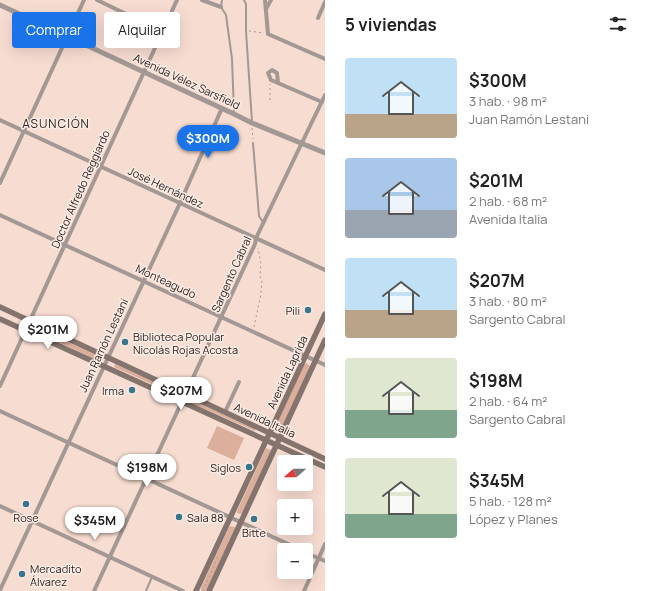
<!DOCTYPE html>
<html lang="es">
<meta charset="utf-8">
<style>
body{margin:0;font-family:Manrope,sans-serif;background:#f2f2f2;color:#222;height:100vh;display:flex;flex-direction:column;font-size:15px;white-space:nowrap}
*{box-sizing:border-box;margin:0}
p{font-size:13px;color:#767676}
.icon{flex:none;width:22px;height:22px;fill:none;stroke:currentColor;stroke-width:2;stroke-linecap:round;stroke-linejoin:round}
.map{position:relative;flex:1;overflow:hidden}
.drawer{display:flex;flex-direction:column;background:#fff;width:324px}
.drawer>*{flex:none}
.banner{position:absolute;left:12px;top:12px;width:253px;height:36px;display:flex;gap:8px}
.needle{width:26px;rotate:250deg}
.fabs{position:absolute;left:277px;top:455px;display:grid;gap:8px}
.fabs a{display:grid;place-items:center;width:36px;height:36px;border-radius:4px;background:#fff;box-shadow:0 4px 16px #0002;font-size:20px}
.price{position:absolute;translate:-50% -34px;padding:0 9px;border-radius:14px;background:#fff;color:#222;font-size:13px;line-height:26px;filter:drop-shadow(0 1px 2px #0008)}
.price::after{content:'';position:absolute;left:50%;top:24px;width:12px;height:9px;margin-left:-6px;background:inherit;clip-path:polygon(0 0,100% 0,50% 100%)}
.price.current{background:#1a73e8;color:#fff}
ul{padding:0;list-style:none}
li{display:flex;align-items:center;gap:12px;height:100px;padding:0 20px}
li span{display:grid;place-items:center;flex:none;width:112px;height:80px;border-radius:4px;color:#555}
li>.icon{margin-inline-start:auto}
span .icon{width:48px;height:48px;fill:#fffc;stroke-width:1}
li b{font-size:17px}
h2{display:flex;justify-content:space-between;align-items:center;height:48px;padding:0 20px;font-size:17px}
.chip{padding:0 14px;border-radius:4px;background:#fff;box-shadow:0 4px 16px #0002;font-size:14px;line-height:36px}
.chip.current{background:#1a73e8;color:#fff}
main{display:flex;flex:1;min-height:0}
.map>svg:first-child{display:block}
.green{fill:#dbaf9c}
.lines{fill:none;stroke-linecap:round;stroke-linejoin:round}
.path{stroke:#aa968d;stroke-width:1;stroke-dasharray:2 3;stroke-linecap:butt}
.service{stroke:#a39893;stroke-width:2}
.minor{stroke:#a39893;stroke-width:4}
.tertiary{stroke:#a39893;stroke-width:5}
.secondary{stroke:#84746d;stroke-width:5.5}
.poi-dot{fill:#38758c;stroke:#fcece5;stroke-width:1.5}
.labels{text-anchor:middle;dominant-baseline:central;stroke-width:3;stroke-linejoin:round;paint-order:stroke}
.street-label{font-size:11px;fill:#2e2420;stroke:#fcece5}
.poi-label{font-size:11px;fill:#2e2420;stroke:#fcece5;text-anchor:end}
.neighbourhood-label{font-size:12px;letter-spacing:1px;fill:#2e2420;stroke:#fcece5}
</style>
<main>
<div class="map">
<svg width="325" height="591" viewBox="0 0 325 591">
<rect width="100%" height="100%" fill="#f7dcd1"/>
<g class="green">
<polygon points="36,327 100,357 99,361 35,331"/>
<polygon points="307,363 309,365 310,368 282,429 279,430 275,426 304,364"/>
<polygon points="115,364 177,392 176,395 114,367"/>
<polygon points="192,400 255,429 255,431 191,403"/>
<polygon points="217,426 244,438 234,460 207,448"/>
<polygon points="266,448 271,450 271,452 243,513 240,514 237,513 237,511"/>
<polygon points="231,526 235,527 235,530 207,591 201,591 201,588 229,527"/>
</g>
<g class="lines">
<g class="path">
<polyline points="249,31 264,33"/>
<polyline points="270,100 270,84"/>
<polyline points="252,128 253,139"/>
<polyline points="254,327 261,294 262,281 260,277 261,263 258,248"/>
<polyline points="203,591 218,557"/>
</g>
<g class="service">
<polyline points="222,0 221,7 226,15 232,59 234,113"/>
<polyline points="244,0 246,4 246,31 252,122"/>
<polyline points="253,143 259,216 263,222"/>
<polyline points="146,591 152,577"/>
</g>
<g class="minor">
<polyline points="97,0 145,23"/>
<polyline points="202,0 221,7"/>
<polyline points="265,0 268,34 325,59"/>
<polyline points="266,9 271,0"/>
<polyline points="318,18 325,2"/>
<polyline points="278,83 277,73 272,70 268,73 271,80 322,102"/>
<polyline points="0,120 325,270"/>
<polyline points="0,183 84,0"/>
<polyline points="0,215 325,365"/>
<polyline points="0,386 177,0"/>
<polyline points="0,411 301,550"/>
<polyline points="225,412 239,382"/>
<polyline points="0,506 183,591"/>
<polyline points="306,553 325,561"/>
<polyline points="0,590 180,203 222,108"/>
<polyline points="94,591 255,244 256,238 325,95"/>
<polyline points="304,591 325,544"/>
</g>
<polyline class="tertiary" points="0,5 234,114 252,123 325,153"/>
<g class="secondary">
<polyline points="0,307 325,459"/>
<polyline points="0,319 325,467"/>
<polyline points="196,591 325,314"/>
<polyline points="209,591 325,340"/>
</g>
</g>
<g class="poi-dot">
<circle cx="308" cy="310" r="4"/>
<circle cx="125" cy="342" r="4"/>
<circle cx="132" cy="390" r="4"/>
<circle cx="249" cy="467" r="4"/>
<circle cx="26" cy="504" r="4"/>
<circle cx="179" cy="517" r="4"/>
<circle cx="254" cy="519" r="4"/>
<circle cx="22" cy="574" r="4"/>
</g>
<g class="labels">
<g class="street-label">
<text transform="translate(187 81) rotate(25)">Avenida Vélez Sarsfield</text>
<text transform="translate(166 187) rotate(25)">José Hernández</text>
<text transform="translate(80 189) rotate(-66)">Doctor Alfredo Reggiardo</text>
<text transform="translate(231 274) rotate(-66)">Sargento Cabral</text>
<text transform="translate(166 281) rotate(25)">Monteagudo</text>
<text transform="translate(103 345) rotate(-65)">Juan Ramón Lestani</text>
<text transform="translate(287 372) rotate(-65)">Avenida Laprida</text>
<text transform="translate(265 420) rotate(25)">Avenida Italia</text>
</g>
<g class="poi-label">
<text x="300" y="310">Pili</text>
<text x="133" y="336" text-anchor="start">Biblioteca Popular<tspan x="133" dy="13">Nicolás Rojas Acosta</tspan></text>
<text x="124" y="390">Irma</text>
<text x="241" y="467">Siglos</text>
<text x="26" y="517" text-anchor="middle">Rose</text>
<text x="187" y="517" text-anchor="start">Sala 88</text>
<text x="254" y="532" text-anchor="middle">Bitte</text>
<text x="30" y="568" text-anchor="start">Mercadito<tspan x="30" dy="13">Álvarez</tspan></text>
</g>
<g class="neighbourhood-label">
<text x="56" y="123">ASUNCIÓN</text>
</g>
</g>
</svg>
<div class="fabs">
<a><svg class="needle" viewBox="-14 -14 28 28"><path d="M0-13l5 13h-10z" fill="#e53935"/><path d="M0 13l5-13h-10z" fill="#767676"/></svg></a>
<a>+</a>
<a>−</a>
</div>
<b class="price current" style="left:208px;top:159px">$300M</b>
<b class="price" style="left:48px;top:350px">$201M</b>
<b class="price" style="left:181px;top:411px">$207M</b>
<b class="price" style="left:147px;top:488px">$198M</b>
<b class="price" style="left:95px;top:541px">$345M</b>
<div class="banner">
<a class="chip current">Comprar</a>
<a class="chip">Alquilar</a>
</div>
</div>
<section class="drawer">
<h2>5 viviendas<svg class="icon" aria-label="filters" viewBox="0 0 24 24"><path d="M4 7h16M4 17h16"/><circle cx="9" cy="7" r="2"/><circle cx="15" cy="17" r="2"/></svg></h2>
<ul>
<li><span style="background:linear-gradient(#bfe0f5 70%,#b9a48a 0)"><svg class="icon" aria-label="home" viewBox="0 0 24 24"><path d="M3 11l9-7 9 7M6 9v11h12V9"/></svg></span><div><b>$300M</b><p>3 hab. · 98 m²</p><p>Juan Ramón Lestani</p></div></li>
<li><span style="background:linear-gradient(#a9c7e8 65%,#9aa5b1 0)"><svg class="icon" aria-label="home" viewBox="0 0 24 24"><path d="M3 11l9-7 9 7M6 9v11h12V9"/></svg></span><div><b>$201M</b><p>2 hab. · 68 m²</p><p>Avenida Italia</p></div></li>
<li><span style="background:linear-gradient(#bfe0f5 65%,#b9a48a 0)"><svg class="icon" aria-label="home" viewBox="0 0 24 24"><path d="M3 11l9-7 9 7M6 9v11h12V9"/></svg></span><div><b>$207M</b><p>3 hab. · 80 m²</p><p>Sargento Cabral</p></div></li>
<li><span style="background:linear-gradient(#dfe7d0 65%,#7fa58c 0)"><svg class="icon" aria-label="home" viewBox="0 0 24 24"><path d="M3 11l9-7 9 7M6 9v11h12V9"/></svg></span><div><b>$198M</b><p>2 hab. · 64 m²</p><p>Sargento Cabral</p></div></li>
<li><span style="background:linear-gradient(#dfe7d0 70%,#7fa58c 0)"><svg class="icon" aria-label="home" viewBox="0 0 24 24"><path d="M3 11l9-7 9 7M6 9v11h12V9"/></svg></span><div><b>$345M</b><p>5 hab. · 128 m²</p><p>López y Planes</p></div></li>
</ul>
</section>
</main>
